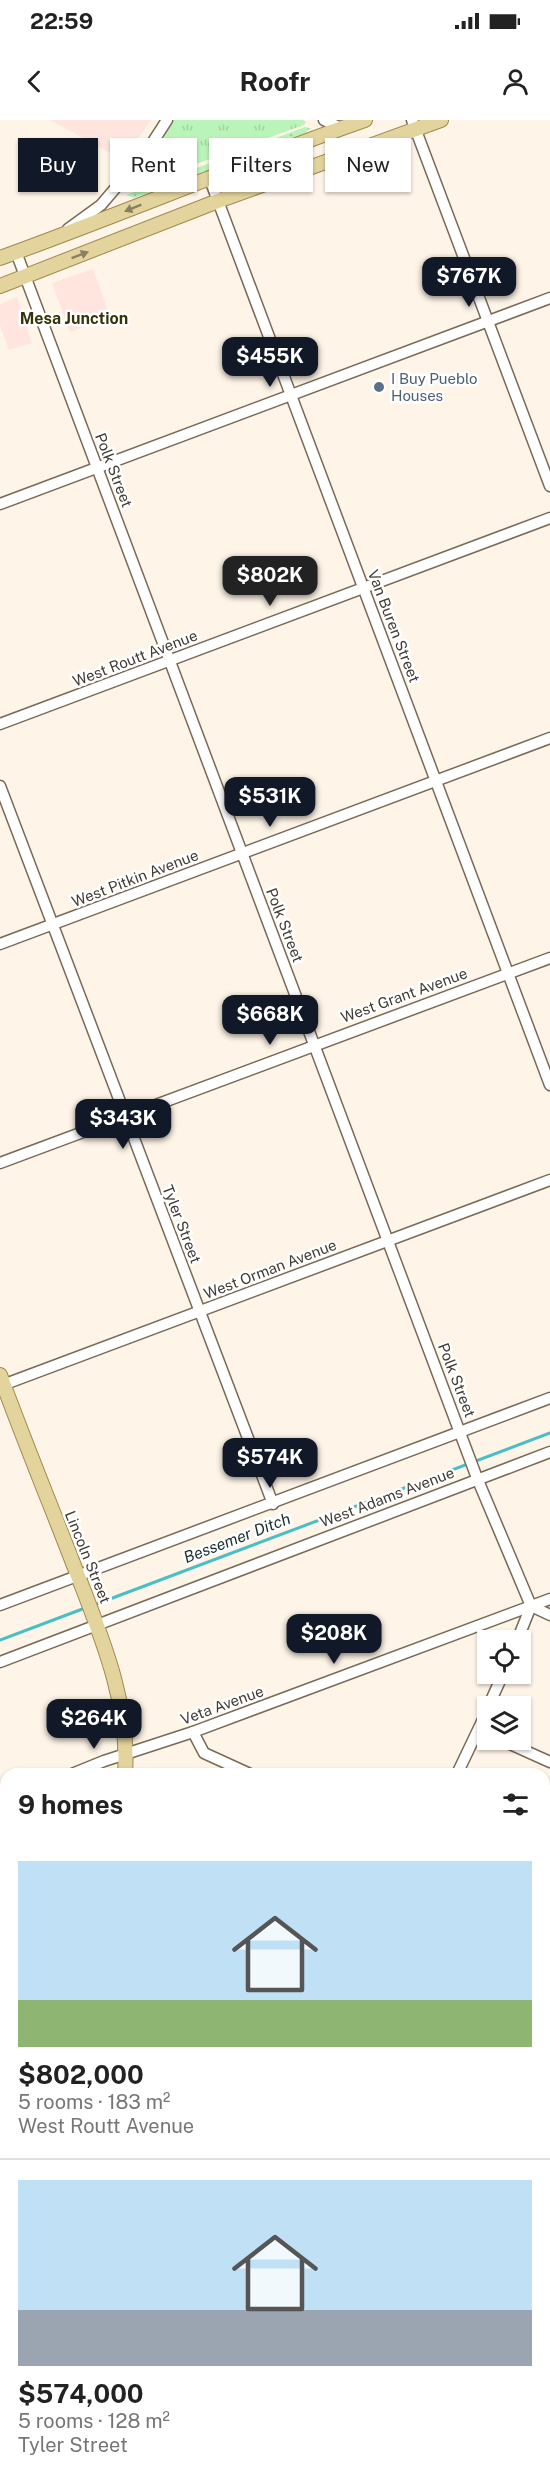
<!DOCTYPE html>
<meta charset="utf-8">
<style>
body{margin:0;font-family:"Public Sans",sans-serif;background:#f6f6f6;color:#222;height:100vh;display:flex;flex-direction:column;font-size:22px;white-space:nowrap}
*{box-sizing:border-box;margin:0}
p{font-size:20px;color:#767676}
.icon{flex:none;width:33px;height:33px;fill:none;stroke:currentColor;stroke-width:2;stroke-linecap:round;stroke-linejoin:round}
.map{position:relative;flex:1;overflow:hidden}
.details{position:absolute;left:0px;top:1648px;width:550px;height:722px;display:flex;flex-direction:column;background:#fff;border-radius:18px 18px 0 0;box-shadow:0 2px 4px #0004}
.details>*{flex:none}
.hud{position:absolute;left:18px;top:18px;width:514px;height:54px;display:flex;gap:12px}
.controls{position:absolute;left:477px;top:1510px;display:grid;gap:12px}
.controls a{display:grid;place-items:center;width:54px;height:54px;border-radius:0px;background:#fff;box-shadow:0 2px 4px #0004;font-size:30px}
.price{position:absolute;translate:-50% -51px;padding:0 14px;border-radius:12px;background:#111827;color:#fff;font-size:20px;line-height:39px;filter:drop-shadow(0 2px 3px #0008)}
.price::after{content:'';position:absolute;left:50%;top:36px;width:18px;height:14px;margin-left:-9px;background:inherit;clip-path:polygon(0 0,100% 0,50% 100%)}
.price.on{background:#222;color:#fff}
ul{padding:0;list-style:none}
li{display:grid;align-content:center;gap:12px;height:318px;padding:0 18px}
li+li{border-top:2px solid #e0e0e0}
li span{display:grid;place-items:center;height:186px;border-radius:0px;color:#555}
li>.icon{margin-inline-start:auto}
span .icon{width:108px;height:108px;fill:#fffc;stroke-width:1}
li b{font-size:26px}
h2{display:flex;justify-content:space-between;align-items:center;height:72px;padding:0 18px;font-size:26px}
.chip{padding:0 21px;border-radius:0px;background:#fff;box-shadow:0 2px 4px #0004;font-size:21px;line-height:54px}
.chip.on{background:#111827;color:#fff}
.status{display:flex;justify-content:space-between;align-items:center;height:42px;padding:0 30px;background:#fff;direction:ltr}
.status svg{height:16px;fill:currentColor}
header{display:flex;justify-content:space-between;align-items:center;height:78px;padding:0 18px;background:#fff;font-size:27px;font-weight:700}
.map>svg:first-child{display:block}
.commercial{fill:#ffe5de}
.grass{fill:url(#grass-dots)}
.park{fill:url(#park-tufts)}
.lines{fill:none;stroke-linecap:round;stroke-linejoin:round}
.stream{stroke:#48bfc4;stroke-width:3}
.minor-casing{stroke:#796a57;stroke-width:13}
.major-casing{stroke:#9f8a4d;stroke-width:16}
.minor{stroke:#fff;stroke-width:10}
.major{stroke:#e3d39d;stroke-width:14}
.oneway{fill:#8a7f63}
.service-dot{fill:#5c6f8a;stroke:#fff;stroke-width:2}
.labels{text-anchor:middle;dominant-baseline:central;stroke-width:5;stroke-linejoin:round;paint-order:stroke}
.service-label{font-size:15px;fill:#4e5e75;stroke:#fff;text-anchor:start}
.street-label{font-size:15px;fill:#423b33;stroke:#fff}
.neighbourhood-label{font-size:16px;font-weight:bold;fill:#373409;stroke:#fff}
.water-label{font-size:16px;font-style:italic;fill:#192e2e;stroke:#fff}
</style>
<div class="status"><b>22:59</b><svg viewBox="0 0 49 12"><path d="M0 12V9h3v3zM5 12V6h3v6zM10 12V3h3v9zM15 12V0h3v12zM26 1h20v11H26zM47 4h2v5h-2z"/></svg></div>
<header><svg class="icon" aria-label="back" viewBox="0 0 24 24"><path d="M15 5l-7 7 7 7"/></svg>Roofr<svg class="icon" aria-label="person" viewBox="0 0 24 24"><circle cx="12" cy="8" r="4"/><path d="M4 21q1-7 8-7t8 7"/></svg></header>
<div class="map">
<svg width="550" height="2369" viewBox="0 0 550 2369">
<defs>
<pattern id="grass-dots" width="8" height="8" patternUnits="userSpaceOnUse" patternTransform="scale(1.5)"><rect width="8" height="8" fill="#bbf4b9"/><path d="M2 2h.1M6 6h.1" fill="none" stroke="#a2d2a0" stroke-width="1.8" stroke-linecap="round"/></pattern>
<pattern id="park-tufts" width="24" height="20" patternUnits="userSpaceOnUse" patternTransform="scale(1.5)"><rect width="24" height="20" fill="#bbf4b9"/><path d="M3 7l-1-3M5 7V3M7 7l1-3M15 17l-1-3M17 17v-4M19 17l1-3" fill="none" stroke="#a2d2a0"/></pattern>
</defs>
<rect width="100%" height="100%" fill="#fef4e7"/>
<g class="commercial">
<polygon points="50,0 151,0 123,40"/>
<polygon points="93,149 110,197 70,212 52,163"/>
<polygon points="17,177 32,223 9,230 0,206 0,184"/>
</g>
<polygon class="grass" points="305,7 310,8 304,15 134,78 126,75"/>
<polygon class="park" points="174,0 303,0 306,2 304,5 124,70"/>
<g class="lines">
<g class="stream">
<polyline points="94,1485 550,1313"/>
<polyline points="0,1520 85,1488"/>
</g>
<g class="minor-casing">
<g id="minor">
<polyline points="324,0 341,8"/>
<polyline points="412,0 550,366"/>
<polyline points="209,57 550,965"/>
<polyline points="68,109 101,85 147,31 167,0"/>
<polyline points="16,132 477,1358 531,1486"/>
<polyline points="0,384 550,178"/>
<polyline points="0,604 550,398"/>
<polyline points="0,666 273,1384"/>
<polyline points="0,824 550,618"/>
<polyline points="0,1043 550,838"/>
<polyline points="0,1266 550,1060"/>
<polyline points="0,1485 550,1278"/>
<polyline points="531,1486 550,1495"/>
<polyline points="517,1521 531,1486"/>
<polyline points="0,1542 550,1332"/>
<polyline points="488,1587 503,1554"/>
<polyline points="193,1612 204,1633 250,1654"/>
<polyline points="501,1620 550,1642"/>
<polyline points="72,1654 104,1641 193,1612 550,1479"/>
<polyline points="457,1654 488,1589"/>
<polyline points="0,1683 6,1681"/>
<polyline points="544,1788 550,1791"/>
<polyline points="0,1839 6,1842"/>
<polyline points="544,1938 550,1941"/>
<polyline points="0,1989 6,1991"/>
<polyline points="544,2086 550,2089"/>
<polyline points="544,2120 550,2108"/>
<polyline points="0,2137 6,2140"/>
<polyline points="544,2235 550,2237"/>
<polyline points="0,2287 6,2289"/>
<polyline points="544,2306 550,2307"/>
<polyline points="173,2364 184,2369"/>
<polyline points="132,2369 134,2364"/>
<polyline points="431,2369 433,2364"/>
<polyline points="497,2369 499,2364"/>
</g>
</g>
<g class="major-casing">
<g id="major">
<path d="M0,138C122,94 242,43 365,0"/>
<polyline points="0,166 218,81 441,0"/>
<path d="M0,1255C23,1318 49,1381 73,1443C99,1511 130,1580 125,1654"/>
<polyline points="0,1972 6,1959"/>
</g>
</g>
<use href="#minor" class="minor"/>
<use href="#major" class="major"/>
</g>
<defs><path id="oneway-solid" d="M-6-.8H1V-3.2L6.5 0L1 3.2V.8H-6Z" transform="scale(1.5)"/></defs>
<g class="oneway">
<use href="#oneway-solid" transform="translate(133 88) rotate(158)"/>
<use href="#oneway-solid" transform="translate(80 135) rotate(-21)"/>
</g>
<circle class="service-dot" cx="379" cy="267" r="6"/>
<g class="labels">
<g class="service-label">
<text x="391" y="258">I Buy Pueblo<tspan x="391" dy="17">Houses</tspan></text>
</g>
<g class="street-label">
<text transform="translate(114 350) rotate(69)">Polk Street</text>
<text transform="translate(394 506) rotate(69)">Van Buren Street</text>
<text transform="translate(135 538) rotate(-21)">West Routt Avenue</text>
<text transform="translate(135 758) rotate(-21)">West Pitkin Avenue</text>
<text transform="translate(285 805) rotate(69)">Polk Street</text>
<text transform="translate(404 875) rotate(-20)">West Grant Avenue</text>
<text transform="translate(182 1104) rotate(69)">Tyler Street</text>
<text transform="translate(270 1149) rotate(-21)">West Orman Avenue</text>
<text transform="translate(457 1260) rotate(69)">Polk Street</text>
<text transform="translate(387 1377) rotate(-21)">West Adams Avenue</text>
<text transform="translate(88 1437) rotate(68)">Lincoln Street</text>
<text transform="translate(222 1585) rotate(-20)">Veta Avenue</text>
</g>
<g class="neighbourhood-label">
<text x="74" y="198">Mesa Junction</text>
</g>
<g class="water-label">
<text transform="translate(237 1418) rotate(-21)">Bessemer Ditch</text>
</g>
</g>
</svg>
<div class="controls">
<a><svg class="icon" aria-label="locate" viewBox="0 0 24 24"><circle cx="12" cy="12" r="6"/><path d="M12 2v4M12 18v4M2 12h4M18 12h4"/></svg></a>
<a><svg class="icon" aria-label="layers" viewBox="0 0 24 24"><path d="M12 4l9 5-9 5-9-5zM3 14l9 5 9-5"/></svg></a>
</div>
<b class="price" style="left:469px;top:188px">$767K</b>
<b class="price" style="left:270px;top:268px">$455K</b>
<b class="price on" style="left:270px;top:487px">$802K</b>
<b class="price" style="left:270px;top:708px">$531K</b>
<b class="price" style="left:270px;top:926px">$668K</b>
<b class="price" style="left:123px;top:1030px">$343K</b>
<b class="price" style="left:270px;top:1369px">$574K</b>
<b class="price" style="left:334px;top:1545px">$208K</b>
<b class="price" style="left:94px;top:1630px">$264K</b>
<div class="hud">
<a class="chip on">Buy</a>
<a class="chip">Rent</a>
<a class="chip">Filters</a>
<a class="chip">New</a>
</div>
<section class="details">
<h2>9 homes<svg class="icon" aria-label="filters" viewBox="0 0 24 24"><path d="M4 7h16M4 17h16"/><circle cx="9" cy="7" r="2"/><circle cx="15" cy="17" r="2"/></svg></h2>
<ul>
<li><span style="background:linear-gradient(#bfe0f5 75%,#8fb573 0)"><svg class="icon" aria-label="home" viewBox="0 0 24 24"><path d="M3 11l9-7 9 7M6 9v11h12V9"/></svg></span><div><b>$802,000</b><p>5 rooms · 183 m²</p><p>West Routt Avenue</p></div></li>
<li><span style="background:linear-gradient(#bfe0f5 70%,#9aa5b1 0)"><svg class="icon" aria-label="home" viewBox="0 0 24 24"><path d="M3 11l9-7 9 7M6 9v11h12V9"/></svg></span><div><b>$574,000</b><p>5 rooms · 128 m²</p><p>Tyler Street</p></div></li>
</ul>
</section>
</div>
